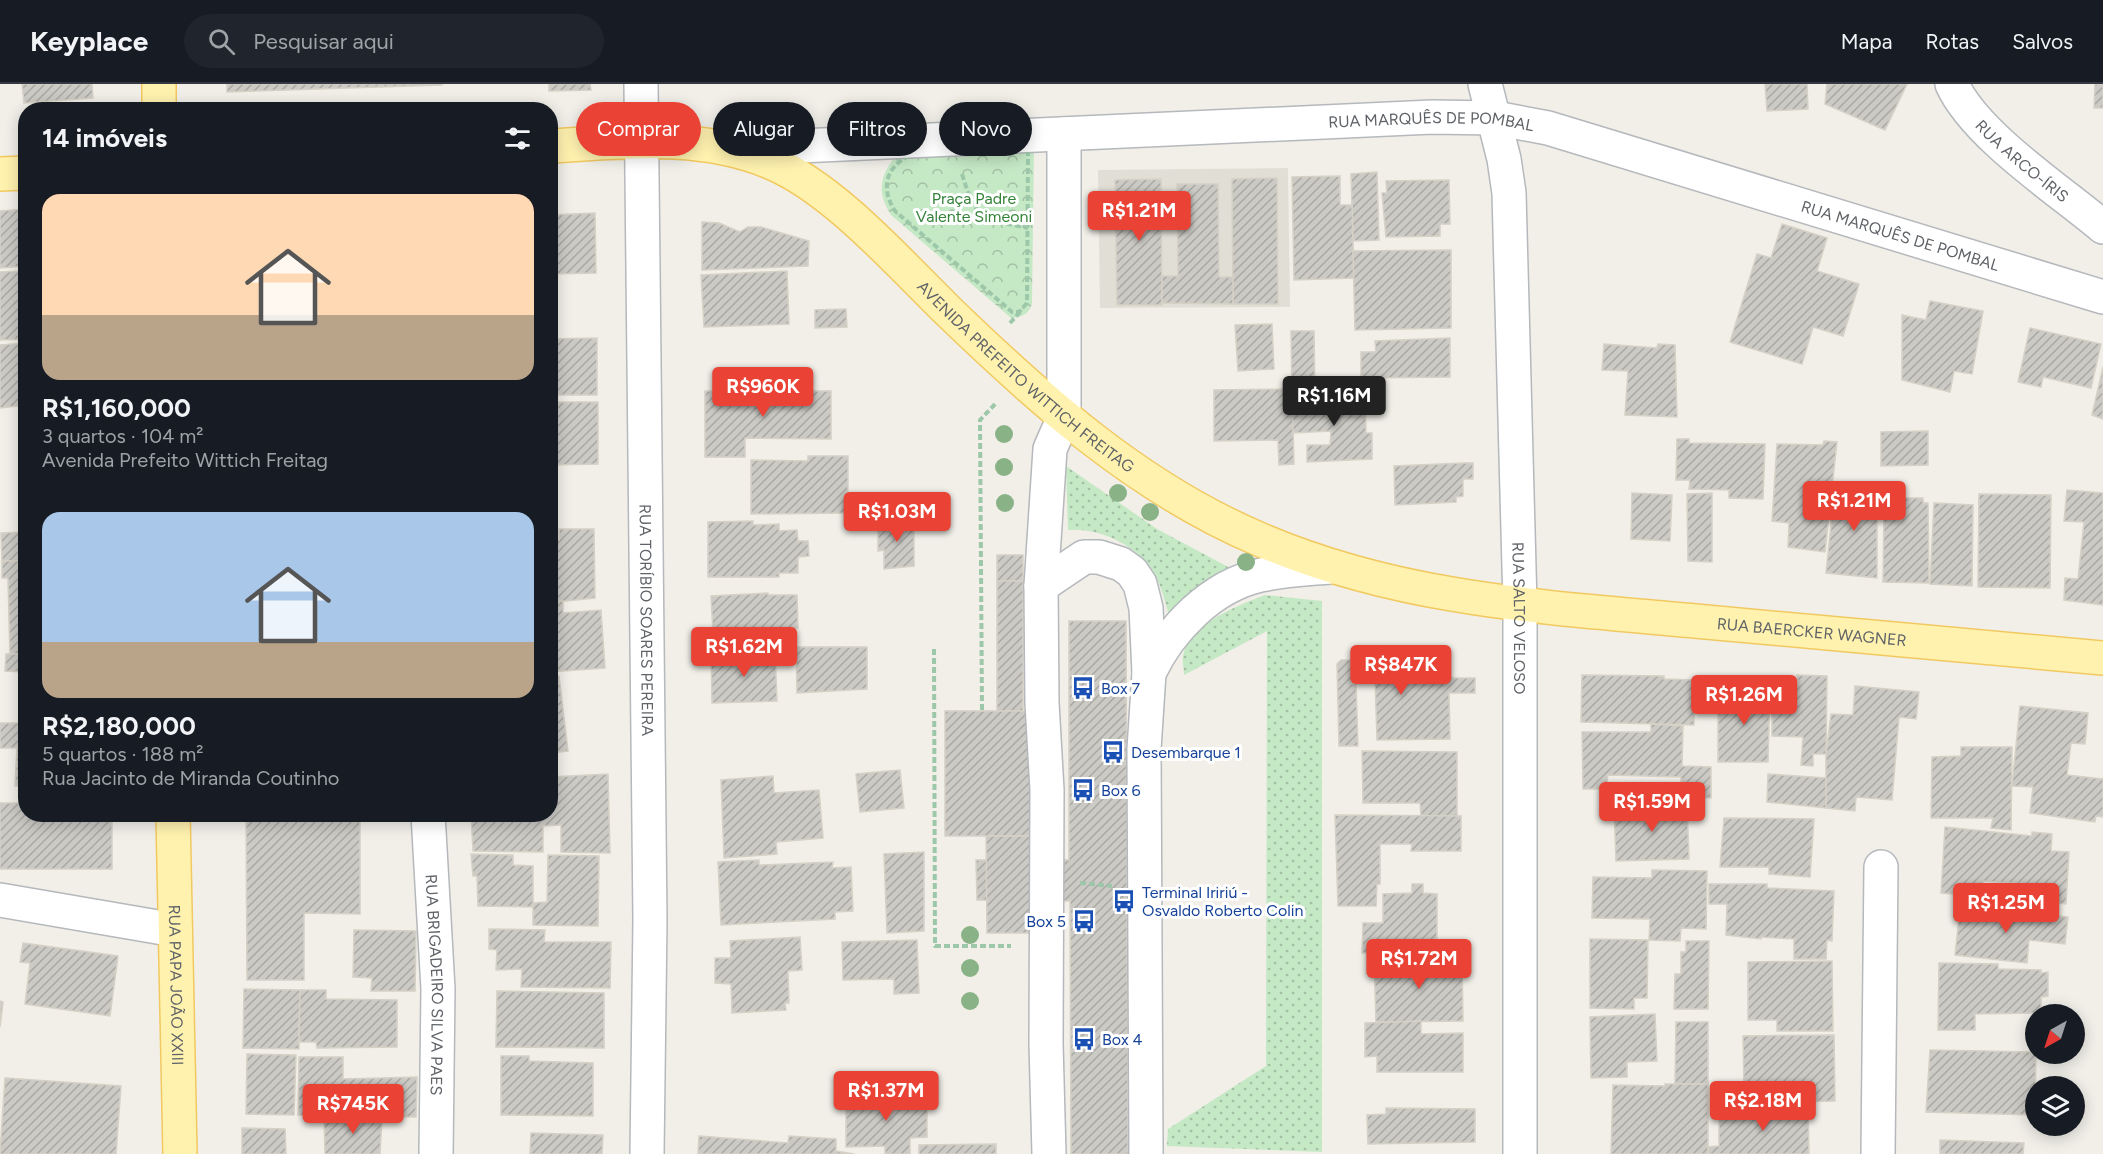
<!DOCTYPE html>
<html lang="pt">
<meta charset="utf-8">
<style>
body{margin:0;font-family:Figtree,sans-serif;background:#20242c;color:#f1f3f6;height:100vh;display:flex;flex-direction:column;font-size:22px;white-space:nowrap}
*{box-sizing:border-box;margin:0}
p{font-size:20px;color:#9ea1a6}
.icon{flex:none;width:33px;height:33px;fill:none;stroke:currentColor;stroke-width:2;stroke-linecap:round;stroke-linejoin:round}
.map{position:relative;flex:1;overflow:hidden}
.sheet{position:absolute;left:18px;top:18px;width:540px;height:720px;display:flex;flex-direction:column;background:#171b24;border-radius:24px;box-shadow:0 3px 15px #0003}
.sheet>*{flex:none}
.banner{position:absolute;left:576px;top:18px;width:570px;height:54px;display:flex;gap:12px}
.needle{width:39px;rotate:219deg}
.controls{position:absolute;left:2025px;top:920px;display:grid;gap:12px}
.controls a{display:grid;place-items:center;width:60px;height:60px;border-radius:50%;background:#171b24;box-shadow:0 3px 15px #0003;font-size:30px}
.price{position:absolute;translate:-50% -51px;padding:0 14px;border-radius:6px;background:#ea4335;color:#fff;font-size:20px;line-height:39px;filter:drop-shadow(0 2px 3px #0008)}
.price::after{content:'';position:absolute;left:50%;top:36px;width:18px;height:14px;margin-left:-9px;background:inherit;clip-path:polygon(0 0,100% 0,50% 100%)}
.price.on{background:#222;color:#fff}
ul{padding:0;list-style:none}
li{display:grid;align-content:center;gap:12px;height:318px;padding:0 24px}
li span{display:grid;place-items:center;height:186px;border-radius:18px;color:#555}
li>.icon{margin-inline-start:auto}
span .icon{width:108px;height:108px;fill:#fffc;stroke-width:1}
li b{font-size:26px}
h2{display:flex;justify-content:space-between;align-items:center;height:72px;padding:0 24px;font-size:26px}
.pill{padding:0 21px;border-radius:27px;background:#171b24;box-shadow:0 3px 15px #0003;font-size:21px;line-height:54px}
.pill.on{background:#ea4335;color:#fff}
header{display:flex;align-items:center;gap:36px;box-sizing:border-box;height:84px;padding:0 30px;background:#171b24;border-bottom:2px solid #363941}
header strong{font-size:28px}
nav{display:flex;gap:33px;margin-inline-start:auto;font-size:21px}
.search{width:420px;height:54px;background:#20242c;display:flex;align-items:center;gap:15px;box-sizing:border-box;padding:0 21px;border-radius:33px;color:#9ea1a6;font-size:22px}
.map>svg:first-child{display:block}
.education{fill:#e1ded6}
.grass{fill:url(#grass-dots)}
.park{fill:url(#park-crowns)}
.building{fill:url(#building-hatch);stroke:#d6d1c6;stroke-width:1.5}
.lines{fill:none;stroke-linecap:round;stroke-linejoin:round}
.minor-casing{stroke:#b5b8bc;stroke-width:36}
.major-casing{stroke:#f2c960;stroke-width:36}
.path{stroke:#9cc7a9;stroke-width:4;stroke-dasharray:6 3;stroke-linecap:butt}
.minor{stroke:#fff;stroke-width:33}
.major{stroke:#fff2af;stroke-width:33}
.tree{fill:#89b387}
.labels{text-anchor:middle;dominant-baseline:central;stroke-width:6;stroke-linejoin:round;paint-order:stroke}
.street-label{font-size:16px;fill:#5f6368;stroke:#fff}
.park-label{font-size:16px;fill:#348238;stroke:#fff}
.transit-label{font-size:16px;fill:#164399;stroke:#fff;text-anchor:start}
</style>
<header>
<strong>Keyplace</strong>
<div class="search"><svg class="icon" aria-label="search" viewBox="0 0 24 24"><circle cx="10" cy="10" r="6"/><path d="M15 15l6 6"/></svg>Pesquisar aqui</div>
<nav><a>Mapa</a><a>Rotas</a><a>Salvos</a></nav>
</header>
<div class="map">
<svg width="2103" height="1070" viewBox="0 0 2103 1070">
<defs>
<pattern id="grass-dots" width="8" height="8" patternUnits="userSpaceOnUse" patternTransform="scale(1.5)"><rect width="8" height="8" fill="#c5e8c5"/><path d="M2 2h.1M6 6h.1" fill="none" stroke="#a3c0a4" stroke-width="1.8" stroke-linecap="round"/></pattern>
<pattern id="park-crowns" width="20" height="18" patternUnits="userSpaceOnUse" patternTransform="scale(1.5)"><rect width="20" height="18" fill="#c5e8c5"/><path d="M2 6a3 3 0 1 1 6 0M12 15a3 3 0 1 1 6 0" fill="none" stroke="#a3c0a4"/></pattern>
<pattern id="building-hatch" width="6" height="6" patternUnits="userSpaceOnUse" patternTransform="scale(1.5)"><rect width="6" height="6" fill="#cccac5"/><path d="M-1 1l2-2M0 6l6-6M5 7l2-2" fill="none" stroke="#a9a8a4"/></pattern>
</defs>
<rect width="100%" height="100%" fill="#f1efe8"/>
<polygon class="education" points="1288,84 1290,223 1100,224 1098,86"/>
<g class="grass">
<path d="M1066,382L1157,445L1230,484L1190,509L1169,532C1165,517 1161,501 1153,487C1137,461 1098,443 1068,446Z"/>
<path d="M1265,511L1322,517V1068L1167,1062L1168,1045L1266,982L1267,547L1184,591C1184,585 1182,578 1183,572C1188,540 1239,521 1265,511Z"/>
</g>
<path class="park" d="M1034,61L1032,220C1028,231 1022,233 1011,234L891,131C877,109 879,93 895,73Z"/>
<g class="building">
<polygon points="22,0 92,0 93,14 24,19"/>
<polygon points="227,0 442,0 442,1 227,8"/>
<polygon points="549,0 590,0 591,6 549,7"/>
<polygon points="1765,0 1807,0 1808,25 1767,27"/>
<polygon points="1827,0 1907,0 1885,46 1825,20"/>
<polygon points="2095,0 2103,0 2103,24 2094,24"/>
<polygon points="1377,88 1379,156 1353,157 1351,90"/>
<polygon points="1340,92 1340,121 1352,121 1354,194 1294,196 1292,93"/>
<polygon points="1277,94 1278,220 1233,220 1232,95"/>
<polygon points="1161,95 1162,221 1117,221 1115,96"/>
<polygon points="1449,96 1450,140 1440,140 1440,152 1386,153 1382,109 1387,109 1386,97"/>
<polygon points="1177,100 1218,100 1219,193 1233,193 1233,220 1162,219 1162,192 1178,192"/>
<polygon points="26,125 26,182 0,184 0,127"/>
<polygon points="595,129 596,189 550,190 550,131"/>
<polygon points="702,138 719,139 740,148 748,143 761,143 809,157 808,182 702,186"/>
<polygon points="1782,140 1827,154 1817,187 1859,200 1843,252 1813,243 1802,280 1730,258 1757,170 1771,174"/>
<polygon points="1451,166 1451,244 1355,246 1353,167"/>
<polygon points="26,187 26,255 0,256 0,188"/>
<polygon points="787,187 789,240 704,243 701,191"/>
<polygon points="1930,217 1983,227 1972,290 1954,287 1950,308 1902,296 1902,231 1926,236"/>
<polygon points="846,225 847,243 815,244 815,226"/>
<polygon points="1272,240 1274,285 1238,287 1235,241"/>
<polygon points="2030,244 2101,260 2091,304 2043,293 2041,303 2018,298"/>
<polygon points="1291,247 1314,247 1315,312 1292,313"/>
<polygon points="597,254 597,311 550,311 550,255"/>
<polygon points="1450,254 1450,293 1361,294 1361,268 1376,268 1375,257"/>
<polygon points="26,259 26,321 0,324 0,261"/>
<polygon points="1604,260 1657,264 1658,260 1675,261 1677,333 1625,331 1628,287 1602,286"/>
<polygon points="2103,283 2103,335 2092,331"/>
<polygon points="1292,305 1294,380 1279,381 1278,356 1214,357 1214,306"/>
<polygon points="705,307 831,307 831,355 745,354 745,373 705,373"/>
<polygon points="1365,312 1366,349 1372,349 1372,375 1307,378 1307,361 1330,361 1331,347 1293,349 1292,313"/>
<polygon points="550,318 598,318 598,380 550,381"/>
<polygon points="1928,347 1928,381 1881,382 1881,348"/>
<polygon points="1677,355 1689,355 1689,359 1765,360 1763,415 1729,414 1729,406 1689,405 1690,396 1676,396"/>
<polygon points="1824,357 1837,358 1825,468 1788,463 1789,439 1772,437 1777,360 1823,361"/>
<polygon points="808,372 848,372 848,429 751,430 751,376 808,377"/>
<polygon points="1464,379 1473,379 1473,395 1463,395 1463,412 1456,413 1456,418 1395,421 1394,382"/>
<polygon points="1835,402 1881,405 1881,433 1877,433 1877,494 1826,489"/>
<polygon points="2067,406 2103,409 2103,521 2064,516 2065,494 2078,495 2084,438 2064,437"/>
<polygon points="1632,409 1672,411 1670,457 1631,455"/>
<polygon points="1712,409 1712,478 1688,477 1687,410"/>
<polygon points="1979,410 2051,411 2050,504 1978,503"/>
<polygon points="1901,414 1923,414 1923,419 1928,419 1929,499 1883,498 1884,427 1901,427"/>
<polygon points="1934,419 1973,421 1972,502 1930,500"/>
<polygon points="914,435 914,482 884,485 884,466 878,467 878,436"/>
<polygon points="753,437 753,441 779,440 779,447 797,446 798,457 808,457 809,472 798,473 798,489 779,489 779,493 708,493 708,438"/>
<polygon points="559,445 594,445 595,514 556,518 556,503 550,503 550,456 559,456"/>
<polygon points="26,448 26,477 2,477 1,449"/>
<rect x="997" y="471" width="26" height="26"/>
<polygon points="2,477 26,477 26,570 10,570 8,494 2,494"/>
<rect x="997" y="497" width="26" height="130"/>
<polygon points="768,509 768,511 797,511 798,544 713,550 711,512"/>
<polygon points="563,517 563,529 601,526 605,584 550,588 550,518"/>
<polygon points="1069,537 1126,537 1128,1070 1071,1070 1070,817 977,816 976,776 1069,776"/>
<polygon points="796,563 867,563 867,605 797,609"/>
<polygon points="1383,565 1443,566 1445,594 1475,594 1475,609 1449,609 1450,655 1377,656 1375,594 1352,594 1352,600 1356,600 1358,662 1339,662 1337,580 1341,576 1383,576"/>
<polygon points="775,568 777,617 712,619 711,570"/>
<polygon points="6,570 26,570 26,624 25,588 5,587"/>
<polygon points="1582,591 1664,592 1664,595 1695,596 1694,641 1581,638"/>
<polygon points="1797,591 1827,592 1826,670 1813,670 1813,682 1801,681 1803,653 1772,652 1772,601 1798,601"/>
<polygon points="559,592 568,667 550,669 550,593"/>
<polygon points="1855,602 1919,608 1916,635 1899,633 1892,716 1856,713 1855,727 1826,724 1826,670 1831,630 1853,631"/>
<polygon points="1770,605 1768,678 1718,678 1718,606"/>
<polygon points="2020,622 2088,629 2085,660 2071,659 2067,691 2103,695 2103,733 2096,732 2095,738 2030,729 2033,703 2012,702"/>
<rect x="945" y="627" width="88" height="125"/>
<polygon points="0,639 23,639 23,647 26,647 26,702 15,702 17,664 0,664"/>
<polygon points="1651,640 1683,642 1682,682 1711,683 1711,714 1681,713 1681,693 1608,691 1606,705 1583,705 1582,648 1651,648"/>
<polygon points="1961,663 2012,663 2011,746 1991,744 1993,734 1931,734 1932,673 1961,672"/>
<polygon points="1362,667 1457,668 1457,732 1421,732 1420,719 1363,719"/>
<polygon points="900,686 904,724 860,728 856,690"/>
<polygon points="608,690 610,769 561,768 561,741 543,742 543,768 473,767 471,730 550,730 550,693"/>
<polygon points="1768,690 1826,694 1826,724 1767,718"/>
<polygon points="773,692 774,709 819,706 823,754 776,758 777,770 724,774 721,696"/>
<polygon points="0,719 26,719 26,730 112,730 112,785 0,785"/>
<polygon points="1687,721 1689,775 1616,777 1614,723"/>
<polygon points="246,730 360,730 360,830 304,829 304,896 247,896"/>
<polygon points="1335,731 1461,732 1461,767 1411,767 1412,760 1380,760 1380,800 1377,800 1376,822 1338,822"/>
<polygon points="1724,734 1814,735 1810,793 1769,790 1769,783 1720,783"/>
<polygon points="1945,743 2032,752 2032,748 2052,750 2051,767 2069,768 2066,820 2026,816 2027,800 1983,797 1982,812 1941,809"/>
<polygon points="986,752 1033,752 1033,849 987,849"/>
<polygon points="924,768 924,847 887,849 884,770"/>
<polygon points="471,770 513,771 513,781 533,782 533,823 478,822 477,792 473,792"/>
<polygon points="548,771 599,772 598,842 533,841 533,819 547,818"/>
<polygon points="759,776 759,781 833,778 832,784 851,783 853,827 835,828 835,835 721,841 718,778"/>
<polygon points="1652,786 1707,787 1706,845 1681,844 1680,857 1649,856 1650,835 1592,834 1593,793 1652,794"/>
<polygon points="1412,800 1423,800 1423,809 1437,810 1437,867 1362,869 1363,839 1383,839 1383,810 1412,809"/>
<polygon points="1709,800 1767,800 1767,804 1834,807 1832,857 1827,856 1826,875 1794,875 1794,855 1761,853 1761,855 1726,851 1727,820 1709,820"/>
<polygon points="1998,808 2014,810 2012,824 1996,822"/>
<polygon points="1960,824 2068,833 2065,860 2029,856 2027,879 1955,871"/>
<polygon points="489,845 545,846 544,858 611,858 610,904 521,903 522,885 496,886 497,866 489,865"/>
<polygon points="354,846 416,847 415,907 371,907 372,894 353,893"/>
<polygon points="800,853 802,886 788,887 789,919 785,919 786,926 732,929 731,900 715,899 715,874 731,874 730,857"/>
<polygon points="1590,855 1648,856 1647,914 1634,914 1634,925 1590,924"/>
<polygon points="917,856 919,909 894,910 894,895 843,896 842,858"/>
<polygon points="1686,857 1709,857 1708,925 1674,925 1675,890 1681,890 1681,868 1686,868"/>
<polygon points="23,859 118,872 110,932 25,920 30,879 20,878"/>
<polygon points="1462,875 1463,937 1376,938 1374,876"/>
<polygon points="1832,877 1833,947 1777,947 1777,936 1748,936 1748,878"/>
<polygon points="1939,879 1998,880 1998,885 2041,886 2041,889 2048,888 2048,912 2041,913 2041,929 1975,930 1975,946 1938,946"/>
<polygon points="244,905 300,906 299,965 243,964"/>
<polygon points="300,906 326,906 326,915 397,916 397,963 317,964 316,958 299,958"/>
<polygon points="497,907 604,909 604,964 496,963"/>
<polygon points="0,917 3,918 0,943"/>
<polygon points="1655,930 1657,977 1627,978 1627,993 1591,994 1590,933"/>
<polygon points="1421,937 1421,950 1463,949 1463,988 1377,988 1377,972 1365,973 1365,939"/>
<polygon points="1676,938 1708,938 1708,1000 1675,1000"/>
<polygon points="1834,951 1835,1017 1776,1018 1775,1002 1744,1004 1743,952"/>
<polygon points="1930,966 2036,968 2035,1031 1926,1028"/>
<polygon points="247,970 296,971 294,1031 246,1030"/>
<polygon points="501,972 529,972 529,977 593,979 593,1032 501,1031"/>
<polygon points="299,973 343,973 343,995 417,993 416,1033 298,1031"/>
<polygon points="5,994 121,1002 116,1070 0,1070"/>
<polygon points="1665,1000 1708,1000 1708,1070 1611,1070 1613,1001 1665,1002"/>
<polygon points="927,1010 927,1053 910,1054 910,1070 885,1070 885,1062 846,1063 846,1015"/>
<polygon points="1386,1024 1475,1025 1475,1058 1368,1060 1367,1031 1386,1030"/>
<polygon points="1808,1024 1809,1070 1708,1070 1708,1063 1719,1062 1719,1026"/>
<polygon points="324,1031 382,1033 380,1070 325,1070"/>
<polygon points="242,1044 285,1045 286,1070 242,1070"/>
<polygon points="531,1049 603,1051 602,1070 530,1070"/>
<polygon points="699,1052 788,1059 789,1052 836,1055 836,1067 854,1070 698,1070"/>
<polygon points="1940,1056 2024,1059 2023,1070 1940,1070"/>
<polygon points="996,1060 996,1070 919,1070 919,1061"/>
</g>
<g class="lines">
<g class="minor-casing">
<g id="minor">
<path id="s1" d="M641,0L650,836L647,1070"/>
<path id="s2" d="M1485,0L1504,75L1509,109L1520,521V1070"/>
<path id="s3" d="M1952,0C1975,51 2059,106 2103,143"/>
<path id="s4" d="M734,65L1432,33L1495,34L1548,44L2103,213"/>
<polyline points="1041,502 1084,473 1099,473 1121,480 1132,488 1140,500 1146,524 1149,589 1144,665 1146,1070"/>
<path d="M1149,589C1170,545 1211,502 1261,491C1283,486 1307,485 1330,483"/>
<path id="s5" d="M428,730L438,905L436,1070"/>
<polyline points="0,816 175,846"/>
<polyline points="1049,1070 1046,960 1047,706 1042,619 1041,502 1050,365 1064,333 1064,50"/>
<polyline points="1878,1070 1881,783"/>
</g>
</g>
<g class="major-casing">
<g id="major">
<polyline points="159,0 159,26"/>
<path id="s6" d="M550,62C624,58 700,49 770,78C832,103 898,178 946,225C1040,316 1138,404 1261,456C1402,516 1544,523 1695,537C1831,549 1967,562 2103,574"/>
<polyline points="0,90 26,89"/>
<path id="s7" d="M173,730L180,1070"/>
</g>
</g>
<g class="path">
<path d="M1028,66L1027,219L1019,228H1012L895,127C880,104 886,83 910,71Z"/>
<path d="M962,90C977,138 980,134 1028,144"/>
<polyline points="1010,239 1021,227"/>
<polyline points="934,565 935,862 1011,862"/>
<polyline points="982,626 980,336 997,318"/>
<polyline points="1080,799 1112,802"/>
</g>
<use href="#minor" class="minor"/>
<use href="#major" class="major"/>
</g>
<g class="tree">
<circle cx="1004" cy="350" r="9"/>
<circle cx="1004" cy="383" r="9"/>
<circle cx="1118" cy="409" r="9"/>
<circle cx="1005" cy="419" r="9"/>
<circle cx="1150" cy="428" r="9"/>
<circle cx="1246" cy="478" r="9"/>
<circle cx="970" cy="851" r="9"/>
<circle cx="970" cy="884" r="9"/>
<circle cx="970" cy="917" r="9"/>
</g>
<defs>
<g id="bus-bare" transform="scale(1.8)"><path d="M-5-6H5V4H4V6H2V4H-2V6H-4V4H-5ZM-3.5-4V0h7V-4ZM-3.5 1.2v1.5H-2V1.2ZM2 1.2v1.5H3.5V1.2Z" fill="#1a4fb4" stroke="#fff" stroke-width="2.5" paint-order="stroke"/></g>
</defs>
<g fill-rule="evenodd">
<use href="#bus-bare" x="1083" y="604"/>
<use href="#bus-bare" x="1113" y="668"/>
<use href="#bus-bare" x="1083" y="706"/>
<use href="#bus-bare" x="1124" y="817"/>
<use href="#bus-bare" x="1084" y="837"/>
<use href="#bus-bare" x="1084" y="955"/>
</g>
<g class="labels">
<g class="street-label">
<text stroke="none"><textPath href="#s4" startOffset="698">RUA MARQUÊS DE POMBAL</textPath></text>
<text stroke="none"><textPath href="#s3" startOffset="105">RUA ARCO-ÍRIS</textPath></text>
<text stroke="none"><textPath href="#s4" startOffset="1184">RUA MARQUÊS DE POMBAL</textPath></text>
<text stroke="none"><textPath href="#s6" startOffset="558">AVENIDA PREFEITO WITTICH FREITAG</textPath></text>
<text stroke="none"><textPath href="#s2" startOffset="537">RUA SALTO VELOSO</textPath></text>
<text stroke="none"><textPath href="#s1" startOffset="536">RUA TORÍBIO SOARES PEREIRA</textPath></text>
<text stroke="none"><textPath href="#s6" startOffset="1407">RUA BAERCKER WAGNER</textPath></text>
<text stroke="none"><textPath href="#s7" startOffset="171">RUA PAPA JOÃO XXIII</textPath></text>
<text stroke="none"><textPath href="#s5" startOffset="171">RUA BRIGADEIRO SILVA PAES</textPath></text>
</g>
<g class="park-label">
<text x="974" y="114">Praça Padre<tspan x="974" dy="18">Valente Simeoni</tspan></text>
</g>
<g class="transit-label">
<text x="1101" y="604">Box 7</text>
<text x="1131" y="668">Desembarque 1</text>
<text x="1101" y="706">Box 6</text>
<text x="1142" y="808">Terminal Iririú -<tspan x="1142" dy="18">Osvaldo Roberto Colin</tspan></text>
<text x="1066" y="837" text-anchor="end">Box 5</text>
<text x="1102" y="955">Box 4</text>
</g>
</g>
</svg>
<div class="controls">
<a><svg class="needle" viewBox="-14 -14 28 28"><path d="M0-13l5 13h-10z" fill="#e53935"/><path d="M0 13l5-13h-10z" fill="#9ea1a6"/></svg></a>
<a><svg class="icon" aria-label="layers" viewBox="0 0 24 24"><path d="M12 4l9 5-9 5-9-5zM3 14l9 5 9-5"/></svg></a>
</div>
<b class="price" style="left:1139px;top:158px">R$1.21M</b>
<b class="price" style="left:763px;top:334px">R$960K</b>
<b class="price on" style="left:1334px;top:343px">R$1.16M</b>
<b class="price" style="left:1854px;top:448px">R$1.21M</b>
<b class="price" style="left:897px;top:459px">R$1.03M</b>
<b class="price" style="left:744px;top:594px">R$1.62M</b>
<b class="price" style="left:1401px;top:612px">R$847K</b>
<b class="price" style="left:1744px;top:642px">R$1.26M</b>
<b class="price" style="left:1652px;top:749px">R$1.59M</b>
<b class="price" style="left:2006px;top:850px">R$1.25M</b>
<b class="price" style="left:1419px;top:906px">R$1.72M</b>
<b class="price" style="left:886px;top:1038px">R$1.37M</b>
<b class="price" style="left:1763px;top:1048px">R$2.18M</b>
<b class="price" style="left:353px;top:1051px">R$745K</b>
<div class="banner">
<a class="pill on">Comprar</a>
<a class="pill">Alugar</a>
<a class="pill">Filtros</a>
<a class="pill">Novo</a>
</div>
<section class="sheet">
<h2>14 imóveis<svg class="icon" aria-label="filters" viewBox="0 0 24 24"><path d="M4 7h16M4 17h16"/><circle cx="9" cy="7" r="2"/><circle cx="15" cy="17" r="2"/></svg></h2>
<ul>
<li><span style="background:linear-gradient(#ffd9b3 65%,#b9a48a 0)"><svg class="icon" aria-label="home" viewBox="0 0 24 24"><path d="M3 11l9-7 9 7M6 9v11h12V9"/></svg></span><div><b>R$1,160,000</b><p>3 quartos · 104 m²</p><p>Avenida Prefeito Wittich Freitag</p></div></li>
<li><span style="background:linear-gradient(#a9c7e8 70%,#b9a48a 0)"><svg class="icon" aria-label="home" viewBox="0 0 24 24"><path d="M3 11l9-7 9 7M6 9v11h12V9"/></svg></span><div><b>R$2,180,000</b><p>5 quartos · 188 m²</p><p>Rua Jacinto de Miranda Coutinho</p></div></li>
</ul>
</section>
</div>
